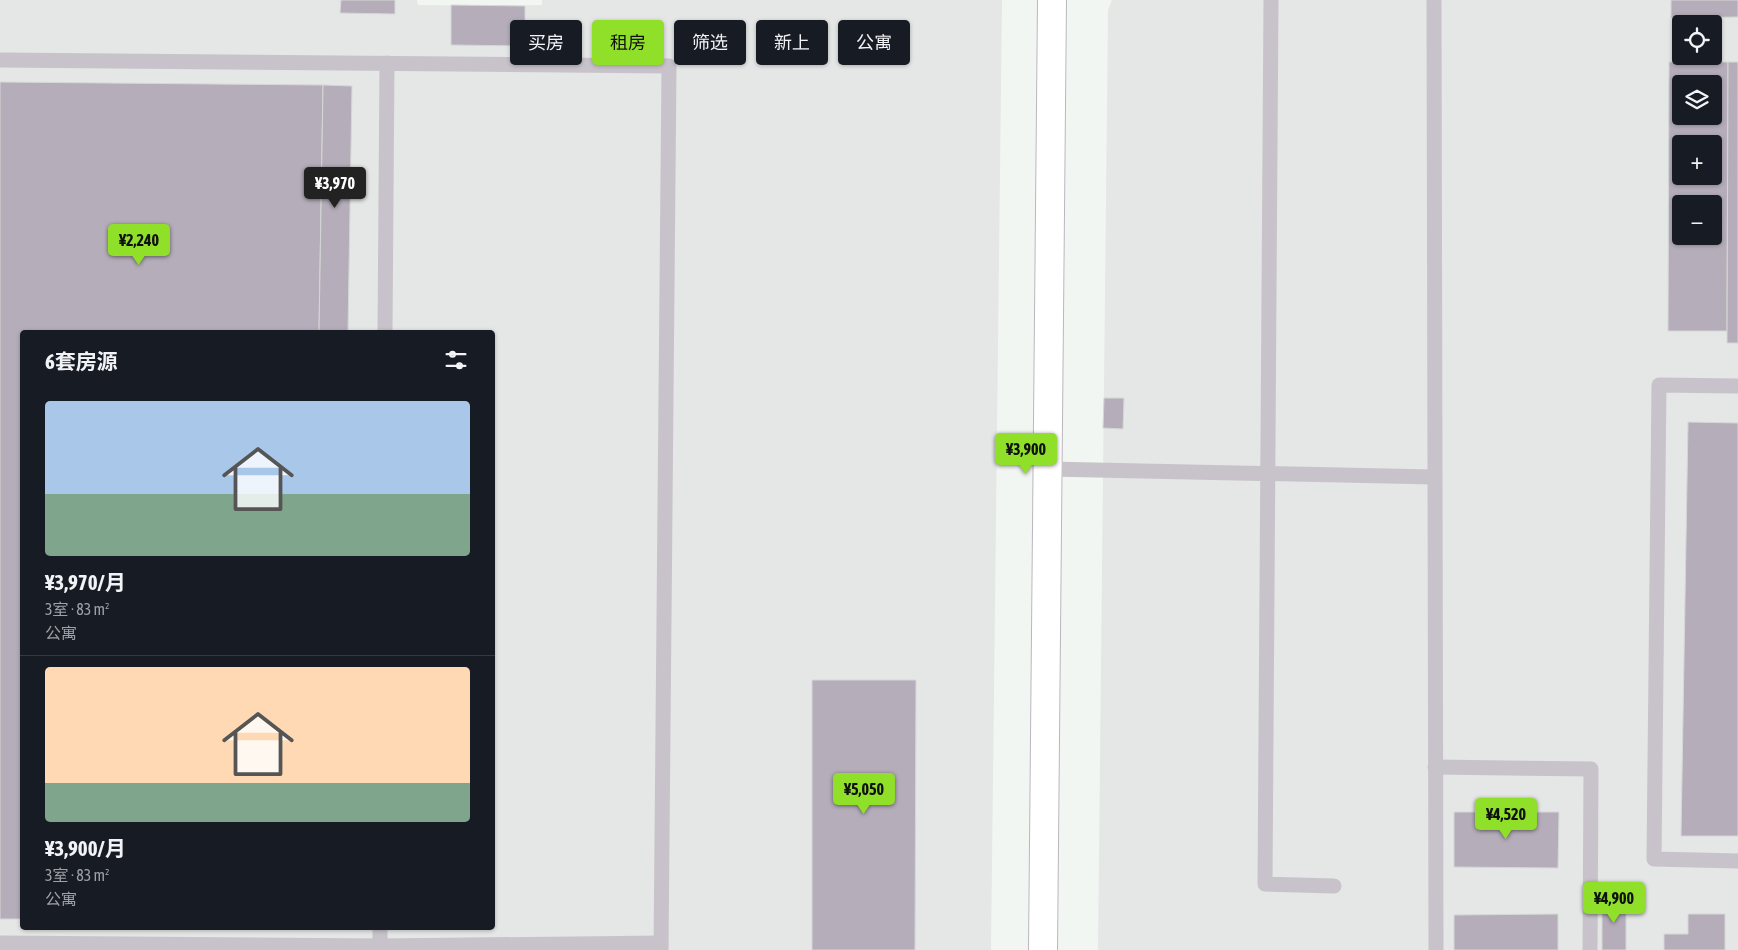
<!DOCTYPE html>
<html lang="zh">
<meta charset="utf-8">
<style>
body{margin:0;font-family:"Asap Condensed","Noto Sans SC",sans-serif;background:#242831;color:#f1f3f6;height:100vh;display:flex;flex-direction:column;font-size:19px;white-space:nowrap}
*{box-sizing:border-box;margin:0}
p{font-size:16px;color:#9ea1a6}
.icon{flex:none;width:28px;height:28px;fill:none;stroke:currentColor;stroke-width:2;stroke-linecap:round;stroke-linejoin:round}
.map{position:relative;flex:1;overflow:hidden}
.sheet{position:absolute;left:20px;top:330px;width:475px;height:600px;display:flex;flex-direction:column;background:#171b24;border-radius:5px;box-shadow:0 1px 4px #0004}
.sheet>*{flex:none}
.banner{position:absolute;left:510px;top:20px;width:475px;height:45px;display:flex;gap:10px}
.fabs{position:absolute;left:1672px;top:15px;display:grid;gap:10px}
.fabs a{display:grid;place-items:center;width:50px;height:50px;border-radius:5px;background:#171b24;box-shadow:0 1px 4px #0004;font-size:25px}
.price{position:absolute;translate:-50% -42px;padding:0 11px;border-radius:5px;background:#90df29;color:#111;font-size:16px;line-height:32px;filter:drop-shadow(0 1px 2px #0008)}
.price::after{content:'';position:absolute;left:50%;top:30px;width:15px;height:11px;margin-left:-8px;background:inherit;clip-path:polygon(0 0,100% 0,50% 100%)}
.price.current{background:#222;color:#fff}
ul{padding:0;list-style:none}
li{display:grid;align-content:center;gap:10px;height:265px;padding:0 25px}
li+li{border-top:1px solid #363941}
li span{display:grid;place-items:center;height:155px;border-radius:5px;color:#555}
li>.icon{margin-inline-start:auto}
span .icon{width:90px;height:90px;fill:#fffc;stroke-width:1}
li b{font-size:21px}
h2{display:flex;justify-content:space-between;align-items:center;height:60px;padding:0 25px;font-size:21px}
.chip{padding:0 18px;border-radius:5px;background:#171b24;box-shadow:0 1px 4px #0004;font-size:18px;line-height:45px}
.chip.current{background:#90df29;color:#111}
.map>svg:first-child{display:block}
.built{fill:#e5e6e6;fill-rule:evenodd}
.building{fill:#b5aeba;stroke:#d5d7d5;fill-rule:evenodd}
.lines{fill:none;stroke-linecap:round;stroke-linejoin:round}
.secondary-casing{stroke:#bbb6be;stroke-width:30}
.lane{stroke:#c8c3ca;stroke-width:15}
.secondary{stroke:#fff;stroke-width:28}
</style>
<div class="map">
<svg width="1738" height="950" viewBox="0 0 1738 950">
<rect width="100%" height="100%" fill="#f2f6f3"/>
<g class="built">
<path d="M0,0H417L418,5L488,6L542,5V0H1002L991,950H0ZM22,332H492V928H22Z"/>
<path d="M1112,0H1738V950H1098L1108,10ZM1681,24H1714V56H1681ZM1681,84H1714V116H1681ZM1681,144H1714V176H1681ZM1681,204H1714V236H1681Z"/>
</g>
<g class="building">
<polygon points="341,0 395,0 395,14 340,13"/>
<polygon points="1671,0 1738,0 1738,17 1671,18"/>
<polygon points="451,5 525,6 525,46 451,45"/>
<path d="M1669,62H1728L1727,331H1668ZM1681,84H1714V116H1681ZM1681,144H1714V176H1681ZM1681,204H1714V236H1681Z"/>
<polygon points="1728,62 1738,62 1738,343 1727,343"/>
<polygon points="0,82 323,85 319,332 22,332 22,919 0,919"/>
<polygon points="323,85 352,86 348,332 319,332"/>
<polygon points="1104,398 1124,398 1123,429 1103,428"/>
<polygon points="1688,422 1738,423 1738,836 1681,836"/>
<polygon points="812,680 916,680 915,950 812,950"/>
<polygon points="1454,812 1559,812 1558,868 1454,867"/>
<rect x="1602" y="897" width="24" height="53"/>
<polygon points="1558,914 1558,950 1454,950 1454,915"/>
<polygon points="1688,914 1725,914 1725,950 1664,950 1664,934 1688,934"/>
</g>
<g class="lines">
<g class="secondary-casing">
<polyline id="secondary" points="1043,950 1052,0"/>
</g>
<g class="lane">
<polyline points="1271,0 1265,884 1334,886"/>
<polyline points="1434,0 1436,950"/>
<polyline points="0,60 669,66 661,950"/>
<polyline points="385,332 387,63"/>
<polyline points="1738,386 1659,385 1654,859 1738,861"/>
<polyline points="1048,469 1434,477"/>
<polyline points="1435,767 1591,769 1590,950"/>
<polyline points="0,943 380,946 661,943"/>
<polyline points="380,946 380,928"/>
</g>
<use href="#secondary" class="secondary"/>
</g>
</svg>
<div class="fabs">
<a><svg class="icon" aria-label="locate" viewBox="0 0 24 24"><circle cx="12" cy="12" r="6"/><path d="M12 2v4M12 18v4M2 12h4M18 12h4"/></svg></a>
<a><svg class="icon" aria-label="layers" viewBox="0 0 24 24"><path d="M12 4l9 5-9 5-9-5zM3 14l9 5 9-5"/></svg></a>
<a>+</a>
<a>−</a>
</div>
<b class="price current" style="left:335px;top:209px">¥3,970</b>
<b class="price" style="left:139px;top:266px">¥2,240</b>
<b class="price" style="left:1026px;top:475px">¥3,900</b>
<b class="price" style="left:864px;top:815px">¥5,050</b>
<b class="price" style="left:1506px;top:840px">¥4,520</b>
<b class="price" style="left:1614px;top:924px">¥4,900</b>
<div class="banner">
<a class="chip">买房</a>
<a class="chip current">租房</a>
<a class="chip">筛选</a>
<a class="chip">新上</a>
<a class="chip">公寓</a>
</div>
<section class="sheet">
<h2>6套房源<svg class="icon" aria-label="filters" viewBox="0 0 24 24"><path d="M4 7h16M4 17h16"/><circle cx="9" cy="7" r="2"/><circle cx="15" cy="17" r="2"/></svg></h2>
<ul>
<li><span style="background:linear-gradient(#a9c7e8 60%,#7fa58c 0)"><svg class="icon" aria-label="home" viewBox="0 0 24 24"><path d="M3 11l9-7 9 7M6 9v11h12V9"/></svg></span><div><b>¥3,970/月</b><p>3室 · 83 m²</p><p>公寓</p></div></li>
<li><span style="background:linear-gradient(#ffd9b3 75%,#7fa58c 0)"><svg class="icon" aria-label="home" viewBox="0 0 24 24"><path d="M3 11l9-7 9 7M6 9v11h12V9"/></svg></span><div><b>¥3,900/月</b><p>3室 · 83 m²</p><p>公寓</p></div></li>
</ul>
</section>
</div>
